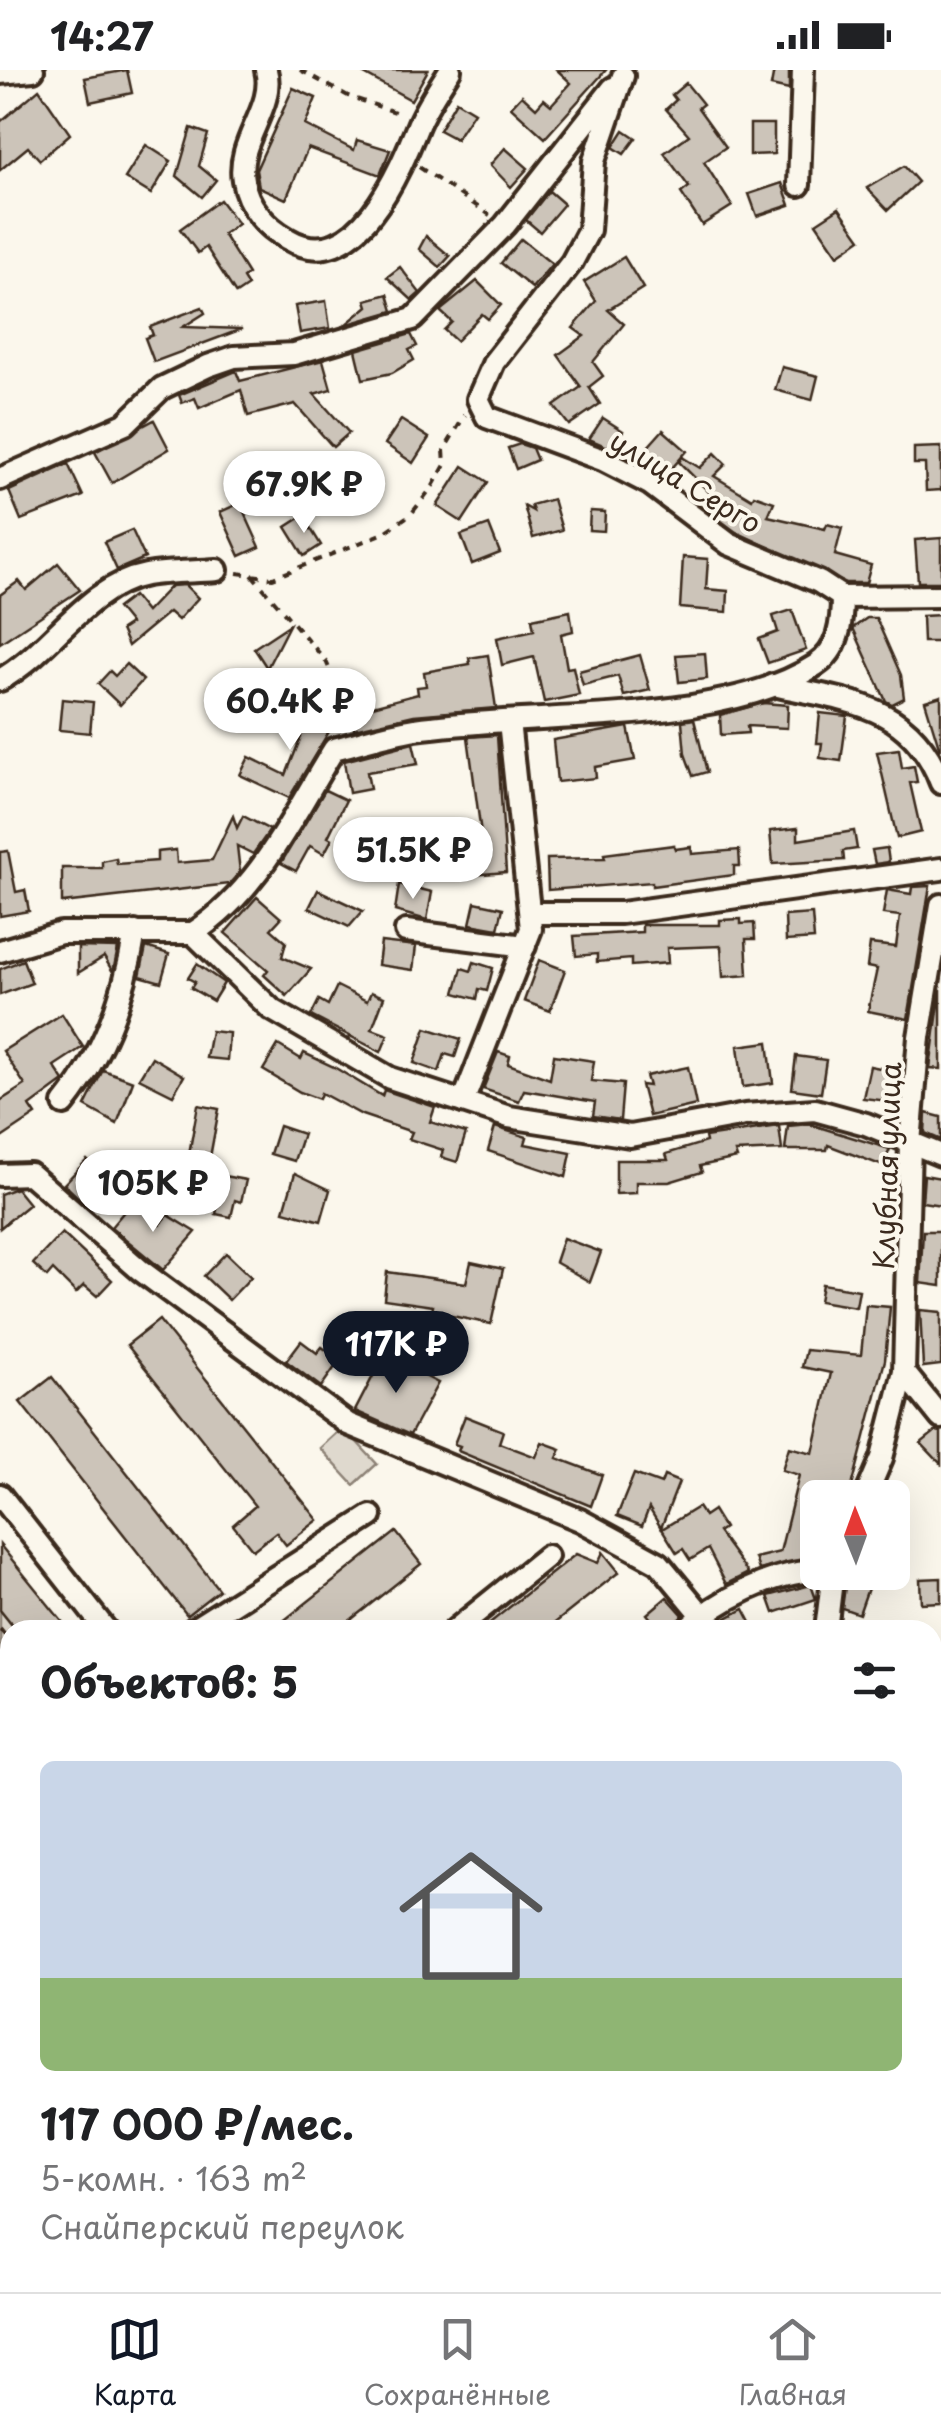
<!DOCTYPE html>
<html lang="ru">
<meta charset="utf-8">
<style>
body{margin:0;font-family:"Playpen Sans",sans-serif;background:#f6f6f6;color:#202124;height:100vh;display:flex;flex-direction:column;font-size:38px;white-space:nowrap}
*{box-sizing:border-box;margin:0}
p{font-size:32px;color:#757577}
.icon{flex:none;width:55px;height:55px;fill:none;stroke:currentColor;stroke-width:2;stroke-linecap:round;stroke-linejoin:round}
.map{position:relative;flex:1;overflow:hidden}
.drawer{position:absolute;left:0px;top:1550px;width:942px;height:672px;display:flex;flex-direction:column;background:#fff;border-radius:30px 30px 0 0;box-shadow:0 10px 40px #0002}
.drawer>*{flex:none}
.needle{width:65px;rotate:359deg}
.controls{position:absolute;left:800px;top:1410px;display:grid;gap:20px}
.controls a{display:grid;place-items:center;width:110px;height:110px;border-radius:15px;background:#fff;box-shadow:0 10px 40px #0002;font-size:50px}
.price{position:absolute;translate:-50% -85px;padding:0 22px;border-radius:35px;background:#fff;color:#222;font-size:32px;line-height:65px;filter:drop-shadow(0 2px 5px #0008)}
.price::after{content:'';position:absolute;left:50%;top:60px;width:30px;height:22px;margin-left:-15px;background:inherit;clip-path:polygon(0 0,100% 0,50% 100%)}
.price.on{background:#111827;color:#fff}
ul{padding:0;list-style:none}
li{display:grid;align-content:center;gap:20px;height:530px;padding:0 40px}
li span{display:grid;place-items:center;height:310px;border-radius:15px;color:#555}
li>.icon{margin-inline-start:auto}
span .icon{width:180px;height:180px;fill:#fffc;stroke-width:1}
li b{font-size:42px}
h2{display:flex;justify-content:space-between;align-items:center;height:120px;padding:0 40px;font-size:42px}
.status{display:flex;justify-content:space-between;align-items:center;height:70px;padding:0 50px;background:#fff;direction:ltr}
.status svg{height:28px;fill:currentColor}
.tabs{display:flex;justify-content:space-around;align-items:center;height:140px;border-top:2px solid #e0e0e0;background:#fff;font-size:28px;color:#757577}
.tabs a{display:grid;justify-items:center;gap:5px}
.tabs .on{color:#111827}
.map>svg:first-child{display:block}
.green{fill:#dfd9ce;stroke:#8d8276;stroke-width:2.5}
.building{fill:#ccc4b9;stroke:#3b2a1e;stroke-width:2.5}
.lines{fill:none;stroke-linecap:round;stroke-linejoin:round}
.minor-casing{stroke:#3b2a1e;stroke-width:28}
.major-casing{stroke:#3b2a1e;stroke-width:32}
.path{stroke:#3b2a1e;stroke-width:4;stroke-dasharray:8 8;stroke-linecap:butt}
.minor{stroke:#fbf7ec;stroke-width:20}
.major{stroke:#fbf7ec;stroke-width:25}
.labels{text-anchor:middle;dominant-baseline:central;stroke-width:8;stroke-linejoin:round;paint-order:stroke}
.street-label{font-size:28px;fill:#3b2a1e;stroke:#fbf7ec}
</style>
<div class="status"><b>14:27</b><svg viewBox="0 0 49 12"><path d="M0 12V9h3v3zM5 12V6h3v6zM10 12V3h3v9zM15 12V0h3v12zM26 1h20v11H26zM47 4h2v5h-2z"/></svg></div>
<div class="map">
<svg width="941" height="2222" viewBox="0 0 941 2222">
<rect width="100%" height="100%" fill="#fbf7ec"/>
<filter id="ink" filterUnits="userSpaceOnUse"><feTurbulence type="fractalNoise" baseFrequency=".01" numOctaves="2"/><feDisplacementMap in="SourceGraphic" scale="20" xChannelSelector="R" yChannelSelector="G"/><feConvolveMatrix kernelMatrix="1 2 1 2 8 2 1 2 1" color-interpolation-filters="sRGB"/></filter>
<g filter="url(#ink)">
<g class="green">
<polygon points="343,1357 377,1394 354,1415 320,1378"/>
<polygon points="0,1540 16,1560 10,1560 10,1652 0,1639"/>
</g>
<g class="building">
<polygon points="127,0 132,23 90,32 85,8"/>
<polygon points="357,0 428,0 411,30"/>
<polygon points="557,0 606,0 545,68 511,37 522,25 536,38 544,29 551,35 571,13"/>
<polygon points="774,0 789,0 789,20 771,16"/>
<polygon points="686,13 703,34 698,38 726,77 704,92 732,136 702,155 681,123 689,117 664,83 689,65 666,39 676,30 672,25"/>
<polygon points="293,18 316,28 305,55 354,80 357,70 390,80 380,105 308,78 286,129 259,117 256,100"/>
<polygon points="39,19 70,64 40,90 28,77 0,100 0,52"/>
<polygon points="456,31 474,42 456,69 439,60"/>
<polygon points="750,54 774,54 774,84 750,85"/>
<polygon points="191,58 208,64 199,96 216,110 202,127 177,106"/>
<polygon points="624,60 636,68 624,84 613,77"/>
<polygon points="146,75 171,91 151,124 125,108"/>
<polygon points="505,78 528,98 511,117 490,95"/>
<polygon points="904,96 918,112 888,140 867,118"/>
<polygon points="782,113 790,135 757,146 749,124"/>
<polygon points="549,121 564,134 540,162 526,150"/>
<polygon points="220,130 238,154 223,164 248,204 243,208 248,216 236,224 206,177 198,183 180,159"/>
<polygon points="839,138 861,169 838,185 816,153"/>
<polygon points="426,166 450,186 440,197 419,179"/>
<polygon points="521,169 552,194 532,218 501,193"/>
<polygon points="624,187 643,218 608,240 624,254 593,292 603,306 589,317 600,334 569,355 554,336 581,317 558,285 584,266 573,258 596,231 584,212"/>
<polygon points="400,197 420,223 412,230 387,207"/>
<polygon points="477,211 501,235 488,249 482,244 456,271 444,260 452,252 440,241"/>
<polygon points="388,224 393,241 345,255 368,236 366,230"/>
<polygon points="326,231 330,258 300,263 295,236"/>
<polygon points="202,237 205,243 183,257 242,259 154,292 145,268 153,265 150,257"/>
<polygon points="411,264 417,276 409,280 414,290 392,303 363,309 356,280"/>
<polygon points="323,290 331,319 314,324 349,363 333,377 295,334 248,346 241,320 199,338 195,328 182,333 179,325 236,301 240,311"/>
<polygon points="782,297 818,306 812,330 775,320"/>
<polygon points="603,348 623,361 612,379 589,369"/>
<polygon points="154,350 169,379 112,413 95,382"/>
<polygon points="401,350 429,368 413,393 385,374"/>
<polygon points="663,360 687,381 664,407 638,388"/>
<polygon points="520,374 532,378 537,390 516,399 508,378"/>
<polygon points="941,377 941,420 926,421 925,394 914,394 914,378"/>
<polygon points="715,383 726,394 714,406 752,429 754,425 774,432 768,446 825,459 827,454 842,458 835,485 871,495 866,513 845,513 736,462 708,441 715,428 679,392 682,387 700,398"/>
<polygon points="68,394 83,426 21,450 9,421"/>
<polygon points="463,396 488,412 462,452 437,436"/>
<polygon points="553,429 562,460 533,468 524,436 533,441 531,435"/>
<polygon points="240,433 260,477 240,486 220,442"/>
<polygon points="590,441 605,442 604,461 589,460"/>
<polygon points="303,446 321,475 304,486 286,457"/>
<polygon points="489,455 500,483 472,494 461,465"/>
<polygon points="132,460 145,488 117,500 104,472"/>
<polygon points="941,468 941,512 918,512 915,470"/>
<polygon points="683,487 708,489 706,519 728,521 727,542 680,538"/>
<polygon points="58,493 80,520 0,573 0,525 19,511 26,520"/>
<polygon points="185,515 198,528 178,550 169,542 128,576 121,560 130,554 117,538 133,526 146,542 171,516"/>
<polygon points="792,540 806,580 768,593 759,569 778,562 773,546"/>
<polygon points="570,541 573,561 561,564 567,598 573,597 579,625 544,632 534,587 502,595 497,568 534,560 532,549"/>
<polygon points="941,545 941,572 923,572 922,546"/>
<polygon points="867,548 876,548 901,605 904,628 892,634 886,631 853,558"/>
<polygon points="289,555 267,598 254,578"/>
<polygon points="705,583 707,609 679,612 676,585"/>
<polygon points="488,585 496,638 414,645 354,659 348,634 367,629 369,637 418,624 417,617 426,616 424,602 470,594 469,588"/>
<polygon points="640,585 650,620 624,626 618,606 583,615 579,601"/>
<polygon points="126,594 143,610 120,635 98,614 110,601 115,606"/>
<polygon points="230,611 252,622 242,649 218,637"/>
<polygon points="941,626 941,679 940,680 925,631"/>
<polygon points="62,629 93,632 90,663 59,660"/>
<polygon points="763,633 788,635 787,658 747,656 748,663 721,665 720,645"/>
<polygon points="279,638 333,655 289,728 240,705 249,687 286,705 301,667 272,655"/>
<polygon points="820,643 847,646 841,691 820,688 822,673 817,673"/>
<polygon points="694,649 707,702 693,706 685,684 682,651"/>
<polygon points="628,657 635,690 595,697 596,708 557,712 553,670"/>
<polygon points="497,665 506,802 423,809 426,788 476,795 475,778 483,778 468,667"/>
<polygon points="413,673 418,694 367,702 370,719 349,723 344,691"/>
<polygon points="899,679 902,698 914,696 917,712 910,713 921,762 897,768 877,682"/>
<polygon points="325,720 346,730 328,767 332,769 324,784 310,776 296,801 281,793"/>
<polygon points="233,746 237,758 243,746 270,760 253,784 237,776 240,802 229,814 62,833 62,798 102,798 102,791 116,788 117,794 157,791 157,782 176,780 177,793 212,790"/>
<polygon points="798,758 798,770 854,761 857,779 843,781 844,790 773,794 770,761"/>
<polygon points="674,775 675,779 691,777 692,784 739,780 740,796 734,796 734,805 652,816 652,812 548,820 547,789 605,788 604,784"/>
<polygon points="887,778 889,792 875,794 872,780"/>
<polygon points="8,781 16,822 25,820 29,841 0,846 0,782"/>
<polygon points="399,814 432,822 427,850 395,841"/>
<polygon points="930,816 908,949 868,941 877,899 867,897 870,874 896,877 900,846 883,844 887,820 911,824 912,817"/>
<polygon points="318,820 363,841 349,857 309,838"/>
<polygon points="257,827 281,848 271,859 286,872 282,887 311,899 287,926 264,905 268,900 225,863"/>
<polygon points="475,832 503,838 498,859 470,854"/>
<polygon points="812,844 814,869 786,871 785,846"/>
<polygon points="741,849 741,854 754,853 755,869 746,869 748,905 723,907 721,876 667,878 668,893 631,896 631,889 597,892 597,884 576,886 574,866 642,862 642,855 720,855 720,850"/>
<polygon points="381,872 416,876 413,900 378,895"/>
<polygon points="78,877 118,878 113,902 104,887 78,903"/>
<polygon points="146,877 169,884 161,912 140,906"/>
<polygon points="23,890 32,913 0,925 0,899"/>
<polygon points="539,890 565,900 550,941 524,931"/>
<polygon points="474,892 493,898 487,921 479,919 477,929 455,923 462,898 471,901"/>
<polygon points="197,894 224,913 213,931 191,918 195,912 188,908"/>
<polygon points="337,916 367,931 371,922 384,927 372,959 388,965 381,982 311,946 319,930 328,935"/>
<polygon points="941,919 941,999 930,998"/>
<polygon points="62,944 83,977 54,996 64,1011 30,1036 36,1045 0,1069 0,1031 25,1015 3,981"/>
<polygon points="426,958 461,969 455,987 445,984 439,1002 414,993"/>
<polygon points="211,961 229,963 227,990 206,988"/>
<polygon points="768,972 773,1013 743,1017 738,976"/>
<polygon points="278,975 301,989 304,983 334,997 382,1026 384,1020 435,1037 430,1052 466,1063 457,1092 441,1087 443,1080 409,1069 412,1062 362,1045 321,1023 319,1029 300,1022 263,1000"/>
<polygon points="498,982 510,986 508,994 550,1009 554,985 594,991 591,1011 623,1014 620,1050 593,1046 595,1032 524,1020 519,1031 483,1019"/>
<polygon points="796,986 826,990 821,1023 792,1019"/>
<polygon points="152,987 184,1006 173,1025 139,1008"/>
<polygon points="870,996 895,1001 888,1031 863,1028"/>
<polygon points="688,997 696,1035 649,1046 641,1015 649,1016 646,1006"/>
<polygon points="103,1000 133,1011 117,1054 85,1036"/>
<polygon points="198,1035 219,1039 210,1087 189,1084"/>
<polygon points="926,1043 941,1047 941,1070 925,1063"/>
<polygon points="809,1054 890,1079 883,1096 828,1075 827,1080 785,1080 788,1056"/>
<polygon points="279,1056 303,1064 294,1091 270,1084"/>
<polygon points="779,1056 782,1080 735,1082 737,1088 700,1096 702,1102 669,1112 636,1112 636,1123 616,1124 616,1090 668,1090 666,1084 706,1072 705,1067"/>
<polygon points="495,1057 527,1067 525,1074 571,1083 566,1107 488,1081"/>
<polygon points="87,1090 107,1109 84,1133 64,1114"/>
<polygon points="295,1103 330,1120 321,1151 284,1141"/>
<polygon points="924,1105 941,1108 941,1135 922,1132"/>
<polygon points="224,1106 246,1110 241,1132 235,1130 231,1147 216,1144"/>
<polygon points="16,1118 29,1134 0,1158 0,1124"/>
<polygon points="132,1132 160,1155 168,1145 196,1162 163,1200 111,1157"/>
<polygon points="923,1161 941,1161 941,1216 920,1213"/>
<polygon points="62,1163 112,1210 97,1226 84,1215 76,1223 53,1200 47,1207 33,1194"/>
<polygon points="563,1168 601,1182 590,1212 555,1192"/>
<polygon points="226,1183 251,1207 229,1230 204,1206"/>
<polygon points="471,1192 503,1199 491,1254 452,1246 451,1251 431,1248 433,1236 384,1229 387,1202 466,1213"/>
<polygon points="822,1214 859,1220 856,1237 819,1231"/>
<polygon points="866,1235 890,1237 885,1290 849,1428 818,1428 818,1487 759,1500 755,1488 780,1482 799,1405 782,1400 789,1377 813,1383 831,1303 802,1297 806,1280 861,1285"/>
<polygon points="920,1240 941,1242 941,1295 923,1297"/>
<polygon points="159,1250 318,1450 286,1475 276,1462 253,1480 233,1455 255,1436 127,1275"/>
<polygon points="301,1271 317,1283 322,1277 340,1290 321,1317 286,1291"/>
<polygon points="384,1285 438,1313 410,1365 355,1341"/>
<polygon points="52,1307 219,1520 187,1545 20,1332"/>
<polygon points="465,1346 503,1361 499,1373 536,1387 542,1372 561,1379 557,1388 602,1405 591,1436 458,1381 460,1376 454,1374"/>
<polygon points="936,1361 941,1362 941,1394 921,1373"/>
<polygon points="634,1404 661,1414 664,1406 679,1412 661,1458 649,1438 642,1456 617,1446"/>
<polygon points="698,1437 704,1446 713,1440 724,1458 718,1462 748,1503 726,1514 708,1479 690,1490 683,1479 677,1483 662,1459"/>
<polygon points="396,1462 421,1494 338,1560 272,1560"/>
<polygon points="0,1475 69,1560 16,1560 0,1540"/>
<polygon points="603,1482 619,1502 546,1560 481,1560 576,1484 598,1493"/>
<polygon points="847,1502 872,1507 859,1544 842,1538"/>
<polygon points="941,1508 941,1532 921,1533 920,1509"/>
<polygon points="811,1515 816,1529 774,1543 768,1526"/>
<polygon points="667,1527 683,1545 673,1560 660,1560 647,1544"/>
<polygon points="744,1539 755,1560 707,1560 714,1555"/>
</g>
<g class="lines">
<g class="minor-casing">
<g id="minor">
<path d="M266,0C276,37 236,71 243,110C247,136 266,157 288,169C356,209 400,100 419,53C427,35 439,17 450,0"/>
<polyline points="0,3 33,0"/>
<polyline points="623,6 594,91 589,160 572,192 494,292 478,329 487,347 603,390 650,414 729,474 819,512 842,527"/>
<polyline points="799,115 803,0"/>
<polyline points="0,409 125,354 162,318 208,296 234,287 294,284 413,249 505,155 613,18"/>
<polyline points="842,527 941,526"/>
<path d="M0,610C51,582 86,516 146,505C169,501 194,502 217,500"/>
<path d="M773,615C847,631 911,633 941,713"/>
<polyline points="941,835 919,967 910,1073 904,1302 941,1348"/>
<polyline points="532,843 621,843 941,799"/>
<polyline points="406,861 525,876"/>
<path d="M193,863C260,820 293,745 334,679C361,672 389,663 416,659C528,642 722,657 816,595C839,580 842,553 842,527"/>
<polyline points="0,881 61,863 193,863 271,939 390,1008 509,1047 630,1066 745,1045 815,1040 866,1054 941,1085"/>
<polyline points="463,1032 531,859 509,651"/>
<path d="M64,1034C104,984 125,925 135,862"/>
<polyline points="0,1105 30,1104 140,1200 348,1354 580,1450 659,1493 702,1545"/>
<polyline points="0,1425 106,1560"/>
<polyline points="865,1428 882,1388 904,1302"/>
<polyline points="192,1560 371,1446"/>
<polyline points="455,1560 547,1486"/>
<path d="M686,1560C718,1530 773,1502 818,1501"/>
<polyline points="826,1560 833,1502"/>
<polyline points="0,1960 10,1952"/>
<polyline points="932,1964 941,1974"/>
<polyline points="932,2072 941,2065"/>
<polyline points="193,2212 200,2222"/>
<polyline points="116,2222 128,2212"/>
<polyline points="808,2222 810,2212"/>
</g>
</g>
<g class="major-casing">
<g id="major">
<polyline points="0,1660 10,1673"/>
<polyline points="0,1724 10,1737"/>
<polyline points="413,2212 422,2222"/>
<polyline points="469,2212 477,2222"/>
</g>
</g>
<g class="path">
<polyline points="300,0 348,26 401,44"/>
<polyline points="419,97 490,145"/>
<polyline points="237,503 273,508 384,463 412,443 433,416 445,395 444,380 465,345"/>
<polyline points="252,505 326,591 342,630 337,659"/>
<polyline points="0,1559 10,1572"/>
<polyline points="351,2212 358,2222"/>
<polyline points="520,2212 527,2222"/>
</g>
<use href="#minor" class="minor"/>
<use href="#major" class="major"/>
</g>
</g>
<g class="labels">
<g class="street-label">
<text transform="translate(686 411) rotate(31)">улица Серго</text>
<text transform="translate(886 1096) rotate(-88)">Клубная улица</text>
</g>
</g>
</svg>
<div class="controls">
<a><svg class="needle" viewBox="-14 -14 28 28"><path d="M0-13l5 13h-10z" fill="#e53935"/><path d="M0 13l5-13h-10z" fill="#757577"/></svg></a>
</div>
<b class="price" style="left:304px;top:466px">67.9K ₽</b>
<b class="price" style="left:290px;top:683px">60.4K ₽</b>
<b class="price" style="left:413px;top:832px">51.5K ₽</b>
<b class="price" style="left:153px;top:1165px">105K ₽</b>
<b class="price on" style="left:396px;top:1326px">117K ₽</b>
<section class="drawer">
<h2>Объектов: 5<svg class="icon" aria-label="filters" viewBox="0 0 24 24"><path d="M4 7h16M4 17h16"/><circle cx="9" cy="7" r="2"/><circle cx="15" cy="17" r="2"/></svg></h2>
<ul>
<li><span style="background:linear-gradient(#c9d6e8 70%,#8fb573 0)"><svg class="icon" aria-label="home" viewBox="0 0 24 24"><path d="M3 11l9-7 9 7M6 9v11h12V9"/></svg></span><div><b>117 000 ₽/мес.</b><p>5-комн. · 163 m²</p><p>Снайперский переулок</p></div></li>
</ul>
</section>
</div>
<nav class="tabs">
<a class="on"><svg class="icon" aria-label="map" viewBox="0 0 24 24"><path d="M3 6l6-2 6 2 6-2v14l-6 2-6-2-6 2zM9 4v14M15 6v14"/></svg>Карта</a>
<a><svg class="icon" aria-label="saved" viewBox="0 0 24 24"><path d="M7 4h10v16l-5-4-5 4z"/></svg>Сохранённые</a>
<a><svg class="icon" aria-label="home" viewBox="0 0 24 24"><path d="M3 11l9-7 9 7M6 9v11h12V9"/></svg>Главная</a>
</nav>
